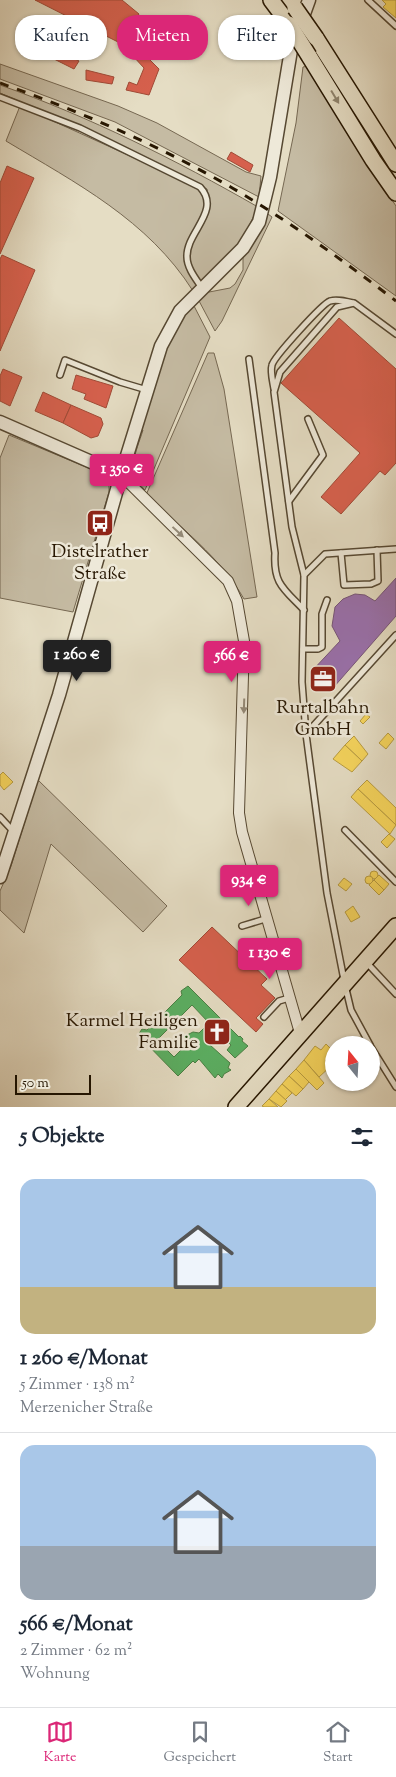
<!DOCTYPE html>
<html lang="de">
<meta charset="utf-8">
<style>
body{margin:0;font-family:"Sorts Mill Goudy",serif;background:#f6f6f7;color:#1f2937;height:100vh;display:flex;flex-direction:column;font-size:19px;white-space:nowrap}
*{box-sizing:border-box;margin:0}
p{font-size:16px;color:#747a83}
.icon{flex:none;width:28px;height:28px;fill:none;stroke:currentColor;stroke-width:2;stroke-linecap:round;stroke-linejoin:round}
.map{position:relative;height:1107px;overflow:hidden}
.drawer{display:flex;flex-direction:column;background:#fff;flex:1}
.drawer>*{flex:none}
.hud{position:absolute;left:15px;top:15px;width:366px;height:45px;display:flex;gap:10px}
.needle{width:32px;rotate:342deg}
.fabs{position:absolute;left:325px;top:1036px;display:grid;gap:10px}
.fabs a{display:grid;place-items:center;width:55px;height:55px;border-radius:50%;background:#fff;box-shadow:0 1px 4px #0004;font-size:25px}
.scale{position:absolute;left:15px;bottom:12px;width:76px;box-sizing:border-box;padding-left:5px;border:2px solid #261601;border-top:0;font-size:14px;line-height:18px;white-space:nowrap;color:#261601;-webkit-text-stroke:4px #eee9d9;paint-order:stroke}
.price{position:absolute;translate:-50% -42px;padding:0 11px;border-radius:5px;background:#db2777;color:#fff;font-size:16px;line-height:32px;filter:drop-shadow(0 1px 2px #0008)}
.price::after{content:'';position:absolute;left:50%;top:30px;width:15px;height:11px;margin-left:-8px;background:inherit;clip-path:polygon(0 0,100% 0,50% 100%)}
.price.active{background:#222;color:#fff}
ul{padding:0;list-style:none}
li{display:grid;align-content:center;gap:10px;height:265px;padding:0 20px}
li+li{border-top:1px solid #e0e1e3}
li span{display:grid;place-items:center;height:155px;border-radius:15px;color:#555}
li>.icon{margin-inline-start:auto}
span .icon{width:90px;height:90px;fill:#fffc;stroke-width:1}
li b{font-size:21px}
h2{display:flex;justify-content:space-between;align-items:center;height:60px;padding:0 20px;font-size:21px}
.chip{padding:0 18px;border-radius:20px;background:#fff;box-shadow:0 1px 4px #0004;font-size:18px;line-height:45px}
.chip.active{background:#db2777;color:#fff}
.tabs{display:flex;justify-content:space-around;align-items:center;height:70px;border-top:1px solid #e0e1e3;background:#fff;font-size:14px;color:#747a83}
.tabs a{display:grid;justify-items:center;gap:2px}
.tabs .active{color:#db2777}
.map>svg:first-child{display:block}
.green{fill:#c5bba3;stroke:#766852}
.homes{fill:#f6d55c;stroke:#b89c41}
.shops{fill:#d6604d;stroke:#a14a36}
.offices{fill:#9970ab;stroke:#765578}
.public{fill:#5aae61;stroke:#4a8044;fill-rule:evenodd}
.lines{fill:none;stroke-linecap:round;stroke-linejoin:round}
.service-casing{stroke:#564832;stroke-width:8}
.minor-casing{stroke:#564832;stroke-width:12}
.tertiary-casing{stroke:#564832;stroke-width:15}
.primary-casing{stroke:#261601;stroke-width:18}
.service{stroke:#eee9d9;stroke-width:5}
.minor{stroke:#eee9d9;stroke-width:10}
.tertiary{stroke:#eee9d9;stroke-width:12}
.primary{stroke:#e5ddc4;stroke-width:15}
.rail{stroke:#261601;stroke-width:3;stroke-dasharray:9 9;stroke-linecap:butt}
.primary-bridge-casing{stroke:#261601;stroke-width:18;stroke-linecap:butt}
.primary-bridge{stroke:#e5ddc4;stroke-width:15}
.oneway{fill:#8f836c}
.oneway2{fill:#948a78}
.labels{text-anchor:middle;dominant-baseline:central;stroke-width:5;stroke-linejoin:round;paint-order:stroke}
.poi-label{font-size:19px;fill:#261601;stroke:#eee9d9}
</style>
<div class="map">
<svg width="396" height="1107" viewBox="0 0 396 1107">
<rect width="100%" height="100%" fill="#e5ddc4"/>
<filter id="stains"><feTurbulence type="fractalNoise" baseFrequency=".004" numOctaves="4"/><feColorMatrix values="0 0 0 0 .2 0 0 0 0 .09 0 0 0 0 .02 0 0 0 .5 -.17"/></filter>
<radialGradient id="worn" r=".72"><stop offset=".6" stop-color="#630" stop-opacity="0"/><stop offset="1" stop-color="#630" stop-opacity=".3"/></radialGradient>
<g class="green">
<polygon points="0,64 118,106 157,123 246,172 261,176 259,197 115,122 0,79"/>
<polygon points="308,66 365,160 396,206 396,296 278,211 296,123 303,67"/>
<path d="M0,85C90,117 176,160 258,207L241,243L193,291C148,220 76,183 6,141L20,106L205,190L206,207L192,244L210,205L207,189L117,143L0,93Z"/>
<polygon points="268,214 272,217 222,321 215,331 198,299 204,293 230,288 235,284 243,270 243,258 256,239"/>
<path d="M193,304L210,337L145,490C125,471 136,453 143,430H140C154,388 162,337 193,304Z"/>
<path d="M208,353H214L224,389L257,597L244,599C221,558 180,527 146,495Z"/>
<polygon points="9,435 103,474 109,484 109,492 73,612 0,598 0,458"/>
<polygon points="38,780 167,906 143,932 51,844 24,933 0,910 0,891 11,866"/>
</g>
<g class="homes">
<polygon points="382,0 396,0 396,18 383,7 386,4"/>
<polygon points="366,714 370,717 363,724 360,721"/>
<polygon points="388,733 394,739 386,749 379,743"/>
<polygon points="354,736 368,754 362,761 345,745"/>
<polygon points="345,745 362,761 352,772 333,759"/>
<polygon points="3,772 13,782 4,790 0,785 0,775"/>
<polygon points="367,780 396,808 396,825 358,789"/>
<polygon points="358,789 396,825 390,834 351,797"/>
<polygon points="389,834 395,839 387,848 381,842"/>
<circle cx="374" cy="875" r="4"/>
<polygon points="379,875 389,884 384,890 374,880"/>
<circle cx="369" cy="880" r="4"/>
<polygon points="344,878 352,884 346,891 338,885"/>
<polygon points="374,880 384,890 379,895 369,885"/>
<polygon points="353,906 360,917 351,922 345,912"/>
<polygon points="326,1044 334,1052 325,1061 331,1066 319,1077 304,1060 315,1046 321,1050"/>
<polygon points="304,1060 324,1083 317,1090 296,1069"/>
<polygon points="296,1069 309,1082 303,1089 289,1076"/>
<polygon points="289,1076 303,1089 296,1096 282,1084"/>
<polygon points="282,1084 292,1093 285,1100 276,1091"/>
<polygon points="276,1091 287,1101 281,1107 269,1099"/>
<polygon points="269,1099 278,1107 264,1107 262,1106"/>
</g>
<g class="shops">
<polygon points="35,0 122,0 139,14 126,36 159,69 149,95 126,90 129,82 137,85 144,68 122,44"/>
<polygon points="56,49 79,61 74,69 52,58"/>
<polygon points="86,70 114,77 112,84 86,80"/>
<polygon points="231,152 253,165 250,172 227,159"/>
<polygon points="7,166 34,178 0,254 0,183"/>
<polygon points="2,255 35,270 0,351 0,259"/>
<polygon points="339,318 396,369 396,463 385,475 380,471 341,514 321,497 360,453 281,383"/>
<polygon points="3,369 22,377 10,406 0,401 0,376"/>
<polygon points="76,375 113,386 106,408 84,399 86,394 72,389"/>
<polygon points="43,392 71,405 63,423 35,411"/>
<polygon points="71,405 101,418 103,424 98,436 91,438 63,423"/>
<polygon points="212,927 267,979 261,985 275,998 256,1018 263,1024 256,1032 179,960"/>
</g>
<polygon class="offices" points="396,578 396,616 333,688 328,689 311,672 340,641 332,626 335,607 343,599 355,594 365,595 375,601"/>
<path class="public" d="M188,986L239,1037L240,1036L243,1039L242,1041L248,1046L235,1058L227,1050L231,1045L220,1035L210,1045L230,1063L228,1068L231,1070L224,1074L222,1078L218,1074L215,1078L199,1059L195,1063L193,1061L178,1076L138,1035L142,1029L147,1030L182,995L181,991ZM192,1005L209,1023L199,1033L193,1032L185,1036L182,1042V1049L174,1057L157,1040Z"/>
<g class="lines">
<g class="service-casing">
<g id="service">
<polyline points="368,0 396,26"/>
<path d="M0,97L80,128L200,187C222,211 186,232 187,257C187,268 196,279 202,288"/>
<path d="M249,359L275,553C273,584 284,589 304,610"/>
<polyline points="60,375 65,360 120,382 147,390"/>
<path d="M274,389C273,382 270,372 272,365C274,357 322,304 330,301C337,299 345,301 353,303"/>
<polyline points="289,501 323,455 308,419"/>
<polyline points="341,553 344,585 371,584 378,581 377,550"/>
<polyline points="304,575 292,527 274,392 280,372 337,307 354,303 396,334"/>
<polyline points="303,649 318,649 322,647 322,614 327,600"/>
<polyline points="306,734 396,635"/>
<polyline points="0,817 13,831"/>
<polyline points="345,830 396,882"/>
<polyline points="242,926 265,919"/>
<polyline points="367,963 396,994"/>
<polyline points="344,980 327,893 306,734 302,682 304,575 325,554 396,549"/>
<polyline points="346,989 351,1010 370,1045"/>
<polyline points="264,1017 279,1001 289,998"/>
<polyline points="371,1047 396,1087"/>
</g>
</g>
<g class="minor-casing">
<polyline id="minor" points="121,475 228,581 237,601 244,641 239,813 242,832 300,1033"/>
</g>
<g class="tertiary-casing">
<g id="tertiary">
<polyline points="0,422 121,475"/>
<polyline points="0,877 59,695 121,475 161,346 180,311 243,248 259,222 270,177 291,50 309,0"/>
</g>
</g>
<g class="primary-casing">
<g id="primary">
<polyline points="271,0 289,24"/>
<polyline points="316,38 396,164"/>
<polyline points="309,56 373,160 396,193"/>
<polyline points="236,1107 396,926"/>
</g>
</g>
<use href="#service" class="service"/>
<use href="#minor" class="minor"/>
<use href="#tertiary" class="tertiary"/>
<use href="#primary" class="primary"/>
<path class="rail" d="M0,83C98,118 193,160 279,217C319,243 358,272 396,301"/>
<g class="primary-bridge-casing">
<g id="primary-bridge">
<polyline points="295,8 316,38"/>
<polyline points="289,24 309,56"/>
</g>
</g>
<use href="#primary-bridge" class="primary-bridge"/>
</g>
<defs><path id="oneway-solid" d="M-6-.8H1V-3.2L6.5 0L1 3.2V.8H-6Z" transform="scale(1.25)"/></defs>
<use class="oneway" href="#oneway-solid" transform="translate(335 97) rotate(59)"/>
<g class="oneway2">
<use href="#oneway-solid" transform="translate(178 532) rotate(43)"/>
<use href="#oneway-solid" transform="translate(244 706) rotate(92)"/>
</g>
<defs>
<g id="bus-square" transform="scale(1.4375)"><rect x="-9" y="-9" width="18" height="18" rx="4" fill="#8f2418" stroke="#eee9d9"/><path d="M-5-6H5V4H4V6H2V4H-2V6H-4V4H-5ZM-3.5-4V0h7V-4ZM-3.5 1.2v1.5H-2V1.2ZM2 1.2v1.5H3.5V1.2Z" fill="#fff"/></g>
<g id="office-square" transform="scale(1.4375)"><rect x="-9" y="-9" width="18" height="18" rx="4" fill="#8f2418" stroke="#eee9d9"/><path d="M-6-3h4V-5.5h4V-3h4V5H-6ZM-1-4.5V-3h2v-1.5ZM-6 0V1H6V0Z" fill="#fff"/></g>
<g id="church-square" transform="scale(1.4375)"><rect x="-9" y="-9" width="18" height="18" rx="4" fill="#8f2418" stroke="#eee9d9"/><path d="M-1.2-6h2.4v3.5h3.3v2.4h-3.3V6h-2.4V-.1h-3.3v-2.4h3.3Z" fill="#fff"/></g>
</defs>
<g fill-rule="evenodd">
<use href="#bus-square" x="100" y="523"/>
<use href="#office-square" x="323" y="679"/>
<use href="#church-square" x="217" y="1032"/>
</g>
<g class="labels">
<g class="poi-label">
<text x="100" y="552">Distelrather<tspan x="100" dy="22">Straße</tspan></text>
<text x="323" y="708">Rurtalbahn<tspan x="323" dy="22">GmbH</tspan></text>
<text x="198" y="1021" text-anchor="end">Karmel Heiligen<tspan x="198" dy="22">Familie</tspan></text>
</g>
</g>
<rect width="100%" height="100%" filter="url(#stains)"/>
<rect width="100%" height="100%" fill="url(#worn)"/>
</svg>
<div class="fabs">
<a><svg class="needle" viewBox="-14 -14 28 28"><path d="M0-13l5 13h-10z" fill="#e53935"/><path d="M0 13l5-13h-10z" fill="#747a83"/></svg></a>
</div>
<div class="scale">50 m</div>
<b class="price" style="left:122px;top:496px">1 350 €</b>
<b class="price active" style="left:77px;top:682px">1 260 €</b>
<b class="price" style="left:232px;top:683px">566 €</b>
<b class="price" style="left:249px;top:907px">934 €</b>
<b class="price" style="left:270px;top:980px">1 130 €</b>
<div class="hud">
<a class="chip">Kaufen</a>
<a class="chip active">Mieten</a>
<a class="chip">Filter</a>
</div>
</div>
<section class="drawer">
<h2>5 Objekte<svg class="icon" aria-label="filters" viewBox="0 0 24 24"><path d="M4 7h16M4 17h16"/><circle cx="9" cy="7" r="2"/><circle cx="15" cy="17" r="2"/></svg></h2>
<ul>
<li><span style="background:linear-gradient(#a9c7e8 70%,#c2b280 0)"><svg class="icon" aria-label="home" viewBox="0 0 24 24"><path d="M3 11l9-7 9 7M6 9v11h12V9"/></svg></span><div><b>1 260 €/Monat</b><p>5 Zimmer · 138 m²</p><p>Merzenicher Straße</p></div></li>
<li><span style="background:linear-gradient(#a9c7e8 65%,#9aa5b1 0)"><svg class="icon" aria-label="home" viewBox="0 0 24 24"><path d="M3 11l9-7 9 7M6 9v11h12V9"/></svg></span><div><b>566 €/Monat</b><p>2 Zimmer · 62 m²</p><p>Wohnung</p></div></li>
</ul>
</section>
<nav class="tabs">
<a class="active"><svg class="icon" aria-label="map" viewBox="0 0 24 24"><path d="M3 6l6-2 6 2 6-2v14l-6 2-6-2-6 2zM9 4v14M15 6v14"/></svg>Karte</a>
<a><svg class="icon" aria-label="saved" viewBox="0 0 24 24"><path d="M7 4h10v16l-5-4-5 4z"/></svg>Gespeichert</a>
<a><svg class="icon" aria-label="home" viewBox="0 0 24 24"><path d="M3 11l9-7 9 7M6 9v11h12V9"/></svg>Start</a>
</nav>
